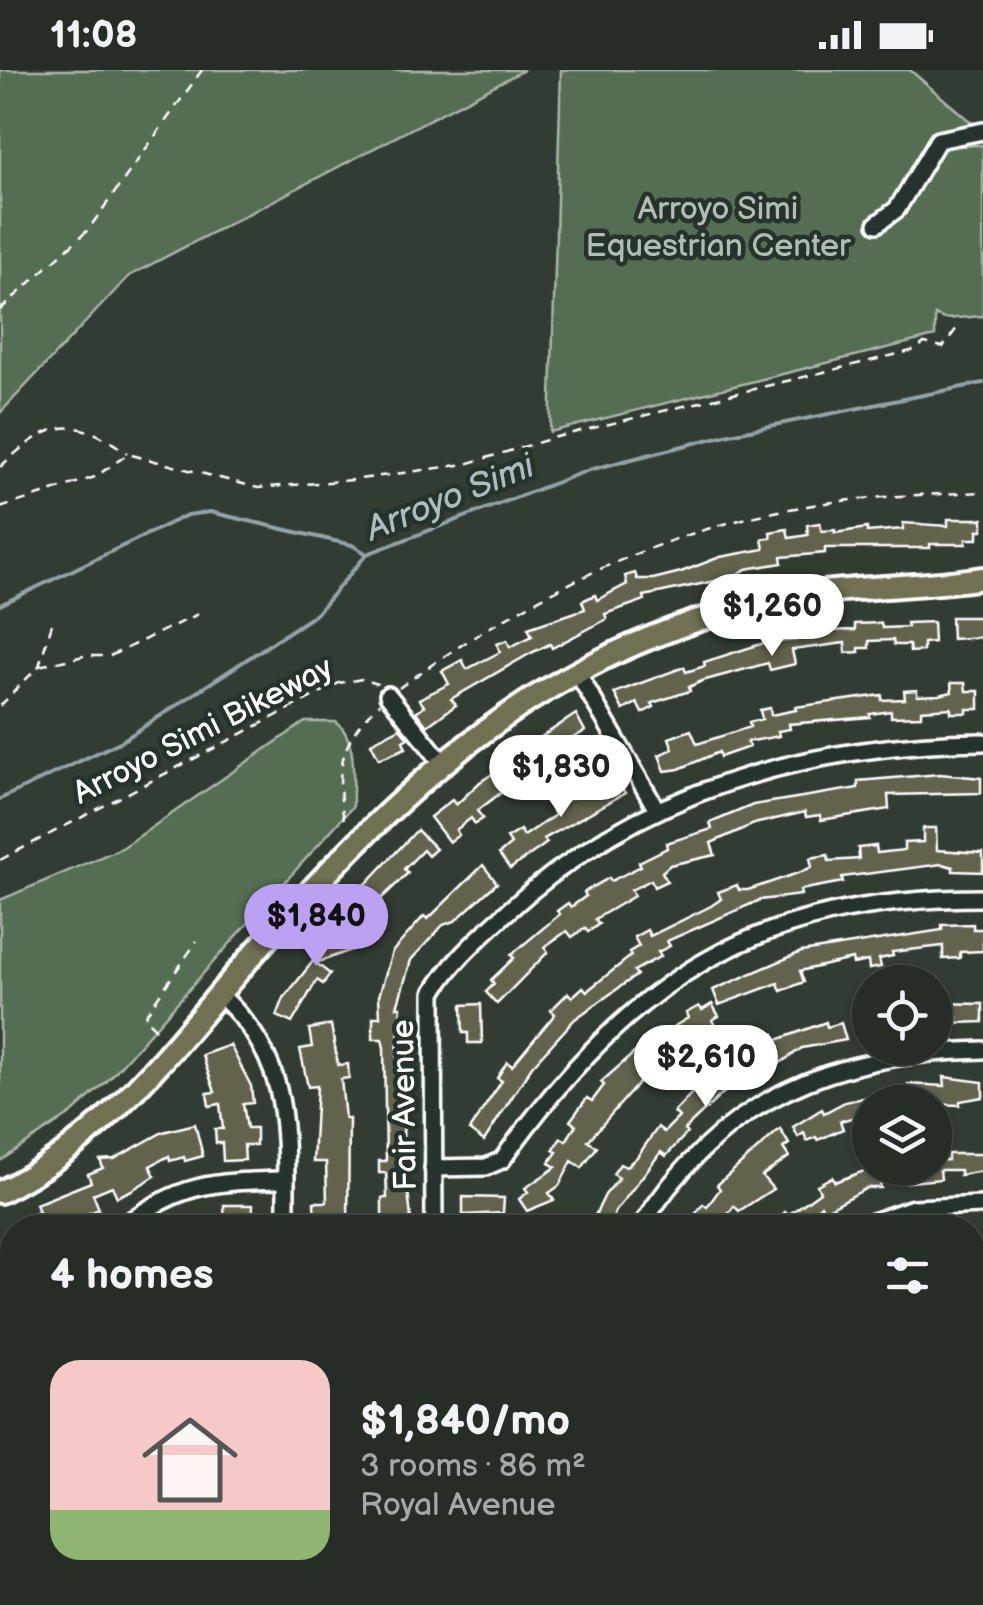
<!DOCTYPE html>
<meta charset="utf-8">
<style>
body{margin:0;font-family:"Balsamiq Sans",sans-serif;background:#2e352e;color:#f1f3f6;height:100vh;display:flex;flex-direction:column;font-size:38px;white-space:nowrap}
*{box-sizing:border-box;margin:0}
p{font-size:32px;color:#a4a8a7}
.icon{flex:none;width:55px;height:55px;fill:none;stroke:currentColor;stroke-width:2;stroke-linecap:round;stroke-linejoin:round}
.map{position:relative;flex:1;overflow:hidden}
.drawer{position:absolute;left:0px;top:1145px;width:985px;height:390px;display:flex;flex-direction:column;background:#262d26;border-radius:40px 40px 0 0;box-shadow:0 2px 8px #0004,0 0 0 2px #424943}
.drawer>*{flex:none}
.controls{position:absolute;left:852px;top:895px;display:grid;gap:20px}
.controls a{display:grid;place-items:center;width:100px;height:100px;border-radius:50%;background:#262d26;box-shadow:0 2px 8px #0004,0 0 0 2px #424943;font-size:50px}
.price{position:absolute;translate:-50% -85px;padding:0 22px;border-radius:35px;background:#fff;color:#222;font-size:32px;line-height:65px;filter:drop-shadow(0 2px 5px #0008)}
.price::after{content:'';position:absolute;left:50%;top:60px;width:30px;height:22px;margin-left:-15px;background:inherit;clip-path:polygon(0 0,100% 0,50% 100%)}
.price.active{background:#bca0f2;color:#111}
ul{padding:0;list-style:none}
li{display:flex;align-items:center;gap:30px;height:250px;padding:0 50px}
li+li{border-top:2px solid #424943}
li span{display:grid;place-items:center;flex:none;width:280px;height:200px;border-radius:30px;color:#555}
li>.icon{margin-inline-start:auto}
span .icon{width:120px;height:120px;fill:#fffc;stroke-width:1}
li b{font-size:42px}
h2{display:flex;justify-content:space-between;align-items:center;height:120px;padding:0 50px;font-size:42px}
.status{display:flex;justify-content:space-between;align-items:center;height:70px;padding:0 50px;background:#262d26;direction:ltr}
.status svg{height:28px;fill:currentColor}
.map>svg:first-child{display:block}
.green{fill:#556d53;stroke:#aab6a9;stroke-width:2.5}
.lines{fill:none;stroke-linecap:round;stroke-linejoin:round}
.stream{stroke:#92a4a9;stroke-width:4}
.building{fill:#62624d;stroke:#fff;stroke-width:2.5}
.minor-casing{stroke:#fff;stroke-width:22}
.major-casing{stroke:#fff;stroke-width:28}
.path{stroke:#fff;stroke-width:2.5;stroke-dasharray:10 8;stroke-linecap:butt}
.minor{stroke:#26332d;stroke-width:15}
.major{stroke:#716f52;stroke-width:20}
.labels{text-anchor:middle;dominant-baseline:central;stroke-width:9;stroke-linejoin:round;paint-order:stroke}
.park-label{font-size:32px;fill:#b2bdb2;stroke:#26332d}
.street-label{font-size:32px;fill:#fff;stroke:#26332d}
.water-label{font-size:35px;font-style:italic;fill:#aebbbf;stroke:#26332d}
</style>
<div class="status"><b>11:08</b><svg viewBox="0 0 49 12"><path d="M0 12V9h3v3zM5 12V6h3v6zM10 12V3h3v9zM15 12V0h3v12zM26 1h20v11H26zM47 4h2v5h-2z"/></svg></div>
<div class="map">
<svg width="983" height="1535" viewBox="0 0 983 1535">
<rect width="100%" height="100%" fill="#323c33"/>
<filter id="ink" filterUnits="userSpaceOnUse"><feTurbulence type="fractalNoise" baseFrequency=".01" numOctaves="2"/><feDisplacementMap in="SourceGraphic" scale="20" xChannelSelector="R" yChannelSelector="G"/><feConvolveMatrix kernelMatrix="1 2 1 2 8 2 1 2 1" color-interpolation-filters="sRGB"/></filter>
<g filter="url(#ink)">
<g class="green">
<polygon points="0,0 524,0 129,206 0,343"/>
<polygon points="561,0 910,0 972,53 958,76 983,75 983,246 944,249 935,245 935,266 550,362"/>
<path d="M305,652H336C359,670 352,710 353,736L107,1011L72,1043L0,1091V830L122,778Z"/>
</g>
<g class="lines">
<g class="stream">
<polyline points="0,535 187,445 210,442 352,475 367,484"/>
<polyline points="0,729 122,671 316,544 367,484 589,400 730,364 983,313"/>
</g>
</g>
<g class="building">
<polygon points="948,449 983,449 983,460 978,460 978,469 966,469 966,474 930,474 930,478 825,478 825,483 781,487 782,493 746,499 734,507 644,526 645,530 605,544 607,549 552,578 550,574 531,583 451,629 456,635 427,656 416,642 424,636 419,629 449,614 442,601 462,590 467,599 500,582 497,574 507,570 510,577 532,566 528,558 585,539 582,531 595,525 597,530 627,514 625,506 635,503 637,509 653,509 681,502 720,487 764,479 762,469 771,468 770,462 787,459 789,468 808,465 807,455 820,453 822,461 835,460 835,463 867,458 867,462 903,459 903,453 948,456"/>
<polygon points="951,547 983,547 983,567 952,569"/>
<polygon points="933,552 934,572 923,573 923,581 910,582 909,575 894,575 893,570 869,571 869,578 859,578 859,582 846,583 845,573 792,580 795,594 770,600 768,593 702,611 689,617 690,621 652,633 654,637 642,643 637,633 623,640 614,623 684,597 686,602 705,596 704,592 764,573 796,570 795,561 824,557 825,561 855,560 855,554 881,553 882,558 908,557 907,553"/>
<polygon points="951,613 965,613 966,621 979,621 979,639 967,639 967,643 951,643 951,638 921,640 921,646 891,647 891,641 870,644 870,647 789,654 790,659 778,661 779,666 747,672 749,677 720,687 719,682 679,699 665,701 659,685 673,679 669,668 691,660 697,674 750,657 749,652 762,649 760,640 770,638 771,645 796,640 795,637 882,625 882,630 905,629 904,621 917,620 917,626 939,625 952,622"/>
<polygon points="576,644 585,661 573,668 577,674 566,680 563,674 535,691 540,698 529,706 527,703 477,741 483,748 475,754 471,748 456,760 459,765 449,772 430,747 452,730 456,735 480,712 517,688 514,685"/>
<polygon points="400,658 408,668 403,671 406,678 379,689 371,673"/>
<polygon points="940,704 981,708 981,723 888,725 889,739 821,750 820,745 806,747 805,742 754,754 711,773 715,785 670,795 662,802 667,811 654,817 651,810 631,820 634,826 595,849 599,854 588,862 585,858 572,867 567,861 544,877 548,882 497,934 486,922 494,914 491,910 514,888 511,885 560,844 557,841 568,833 571,837 586,826 584,822 609,808 611,811 641,796 639,792 667,778 666,773 712,759 710,753 753,735 858,718 858,711"/>
<polygon points="615,706 625,723 544,769 547,773 510,799 499,784 511,774 507,768 520,760 524,766 555,745 550,736 591,721 588,715 598,709 601,714"/>
<polygon points="923,758 936,758 937,780 983,783 983,802 953,801 953,797 942,794 842,807 843,812 800,820 801,825 760,830 667,871 670,876 658,882 661,886 634,901 637,905 575,949 532,996 484,1071 469,1060 502,1011 497,1008 507,992 512,996 555,944 551,940 568,923 572,927 583,917 587,921 631,886 629,882 639,876 634,867 647,860 650,866 711,836 721,829 718,822 737,815 739,820 748,820 801,802 812,797 810,788 828,785 829,791 859,789 858,778 876,776 877,783 904,780 904,773 923,772"/>
<polygon points="417,760 436,779 428,786 423,780 404,799 408,803 380,830 365,815"/>
<polygon points="483,795 497,813 455,851 443,855 411,890 397,937 401,937 397,984 401,996 405,996 403,1075 411,1148 406,1149 406,1158 391,1158 391,1148 382,1148 382,1128 387,1128 386,1103 379,1103 379,1091 386,1091 384,978 382,969 373,969 373,947 380,947 379,926 392,882 424,846 428,849"/>
<polygon points="341,847 354,879 316,893 330,904 323,914 317,910 292,953 277,946 284,928 321,881 316,869 329,864 325,853"/>
<polygon points="973,854 973,859 983,859 983,881 960,882 960,888 943,889 943,876 892,882 893,886 879,889 881,897 869,899 868,891 853,894 852,889 800,901 804,912 781,921 778,913 719,935 713,920 801,882 942,860 942,855"/>
<polygon points="935,933 983,934 983,952 957,953 957,947 935,944"/>
<polygon points="481,934 482,973 468,973 468,963 463,963 462,935"/>
<polygon points="712,934 719,946 712,950 716,958 682,972 663,991 673,1004 663,1013 651,999 588,1071 597,1077 582,1098 572,1091 559,1116 549,1123 554,1130 527,1141 519,1129 528,1122 525,1118 556,1097 549,1093 557,1082 553,1080 561,1068 566,1071 576,1055 570,1051 587,1028 592,1031 604,1015 601,1012 658,962 660,965 688,948 686,943 699,936 702,940"/>
<polygon points="826,952 827,957 841,953 846,970 802,978 776,996 774,992 763,996 761,992 744,1003 747,1008 722,1024 684,1060 687,1063 666,1086 661,1082 615,1142 610,1158 589,1158 605,1125 619,1108 613,1104 620,1094 626,1097 637,1087 658,1057 664,1062 679,1047 674,1042 710,1004 767,977 763,969 774,964 777,970"/>
<polygon points="331,955 338,995 348,994 349,1008 341,1009 345,1049 349,1049 348,1158 315,1158 314,1132 327,1132 326,1092 313,1092 317,1016 308,1017 300,979 312,977 309,959"/>
<polygon points="230,975 251,1016 253,1033 243,1034 247,1058 256,1058 256,1075 244,1075 245,1090 223,1091 222,1073 216,1073 215,1059 223,1059 220,1034 209,1036 207,1023 215,1022 202,985"/>
<polygon points="944,1007 983,1012 983,1027 960,1031 960,1035 870,1032 870,1043 840,1051 843,1059 818,1070 816,1067 807,1071 804,1063 798,1067 793,1057 822,1039 824,1043 845,1032 908,1018 908,1014 945,1016"/>
<polygon points="195,1054 203,1086 185,1091 184,1087 170,1091 169,1086 150,1096 155,1106 132,1120 117,1127 112,1116 93,1124 99,1139 87,1144 90,1150 72,1158 25,1158 22,1149 39,1142 36,1134 91,1112 88,1104 103,1098 100,1090 114,1089 163,1062"/>
<polygon points="780,1059 789,1074 783,1078 789,1087 762,1106 773,1119 739,1141 734,1136 718,1158 685,1158 703,1134 707,1137 720,1119 717,1115"/>
<polygon points="948,1084 983,1084 983,1101 960,1105 960,1100 940,1100 941,1109 901,1113 900,1108 880,1113 881,1118 867,1118 824,1141 821,1135 798,1158 769,1158 785,1142 788,1145 820,1122 817,1115 832,1107 835,1112 872,1098 935,1098 935,1091 948,1090"/>
<polygon points="463,1127 504,1128 503,1143 463,1145"/>
<polygon points="224,1135 253,1135 252,1158 225,1158"/>
<rect x="370" y="1522" width="44" height="13"/>
</g>
<g class="lines">
<g class="minor-casing">
<g id="minor">
<polyline points="877,154 897,139 938,70 983,61"/>
<polyline points="577,602 657,740"/>
<polyline points="388,625 441,691"/>
<path d="M219,924C295,992 285,1064 286,1158"/>
<path d="M433,1098L486,1097L502,1090C632,908 755,828 983,828"/>
<path d="M120,1158C183,1112 210,1112 286,1110"/>
<path d="M434,1158L433,923C450,893 479,868 505,844C637,721 807,674 983,672"/>
<path d="M640,1158C721,1027 835,983 983,980"/>
<polyline points="856,1158 913,1138 983,1135"/>
<polyline points="0,1226 12,1220"/>
<polyline points="972,1321 983,1321"/>
<polyline points="972,1505 983,1505"/>
<polyline points="283,1522 286,1535"/>
<polyline points="441,1522 441,1535"/>
<polyline points="752,1522 752,1535"/>
<polyline points="904,1522 904,1535"/>
<polyline points="88,1535 102,1522"/>
</g>
</g>
<g class="major-casing">
<path id="major" d="M0,1122C109,1069 179,968 257,880C406,712 545,580 773,530C843,515 913,519 983,508"/>
</g>
<g class="path">
<polyline points="0,240 88,160 202,0"/>
<path d="M0,397C48,353 71,342 127,383"/>
<polyline points="0,438 95,407 128,384 258,418 353,410 466,394 560,366 915,280 924,273 943,277 957,258"/>
<polyline points="39,596 84,586 110,586 198,544"/>
<path d="M399,618C521,529 657,460 807,436C865,426 925,425 983,422"/>
<polyline points="0,636 39,596 52,554"/>
<path d="M344,749C334,698 342,668 380,633"/>
<polyline points="0,790 339,613 362,609 378,614"/>
<polyline points="156,959 144,947 197,871"/>
</g>
<use href="#minor" class="minor"/>
<use href="#major" class="major"/>
</g>
</g>
<g class="labels">
<g class="park-label">
<text x="718" y="139">Arroyo Simi<tspan x="718" dy="37">Equestrian Center</tspan></text>
</g>
<g class="street-label">
<text transform="translate(203 661) rotate(-27)">Arroyo Simi Bikeway</text>
<text transform="translate(405 1035) rotate(-91)">Fair Avenue</text>
</g>
<g class="water-label">
<text transform="translate(450 428) rotate(-22)">Arroyo Simi</text>
</g>
</g>
</svg>
<div class="controls">
<a><svg class="icon" aria-label="locate" viewBox="0 0 24 24"><circle cx="12" cy="12" r="6"/><path d="M12 2v4M12 18v4M2 12h4M18 12h4"/></svg></a>
<a><svg class="icon" aria-label="layers" viewBox="0 0 24 24"><path d="M12 4l9 5-9 5-9-5zM3 14l9 5 9-5"/></svg></a>
</div>
<b class="price" style="left:772px;top:589px">$1,260</b>
<b class="price" style="left:561px;top:750px">$1,830</b>
<b class="price active" style="left:316px;top:899px">$1,840</b>
<b class="price" style="left:706px;top:1040px">$2,610</b>
<section class="drawer">
<h2>4 homes<svg class="icon" aria-label="filters" viewBox="0 0 24 24"><path d="M4 7h16M4 17h16"/><circle cx="9" cy="7" r="2"/><circle cx="15" cy="17" r="2"/></svg></h2>
<ul>
<li><span style="background:linear-gradient(#f6c9c9 75%,#8fb573 0)"><svg class="icon" aria-label="home" viewBox="0 0 24 24"><path d="M3 11l9-7 9 7M6 9v11h12V9"/></svg></span><div><b>$1,840/mo</b><p>3 rooms · 86 m²</p><p>Royal Avenue</p></div></li>
</ul>
</section>
</div>
